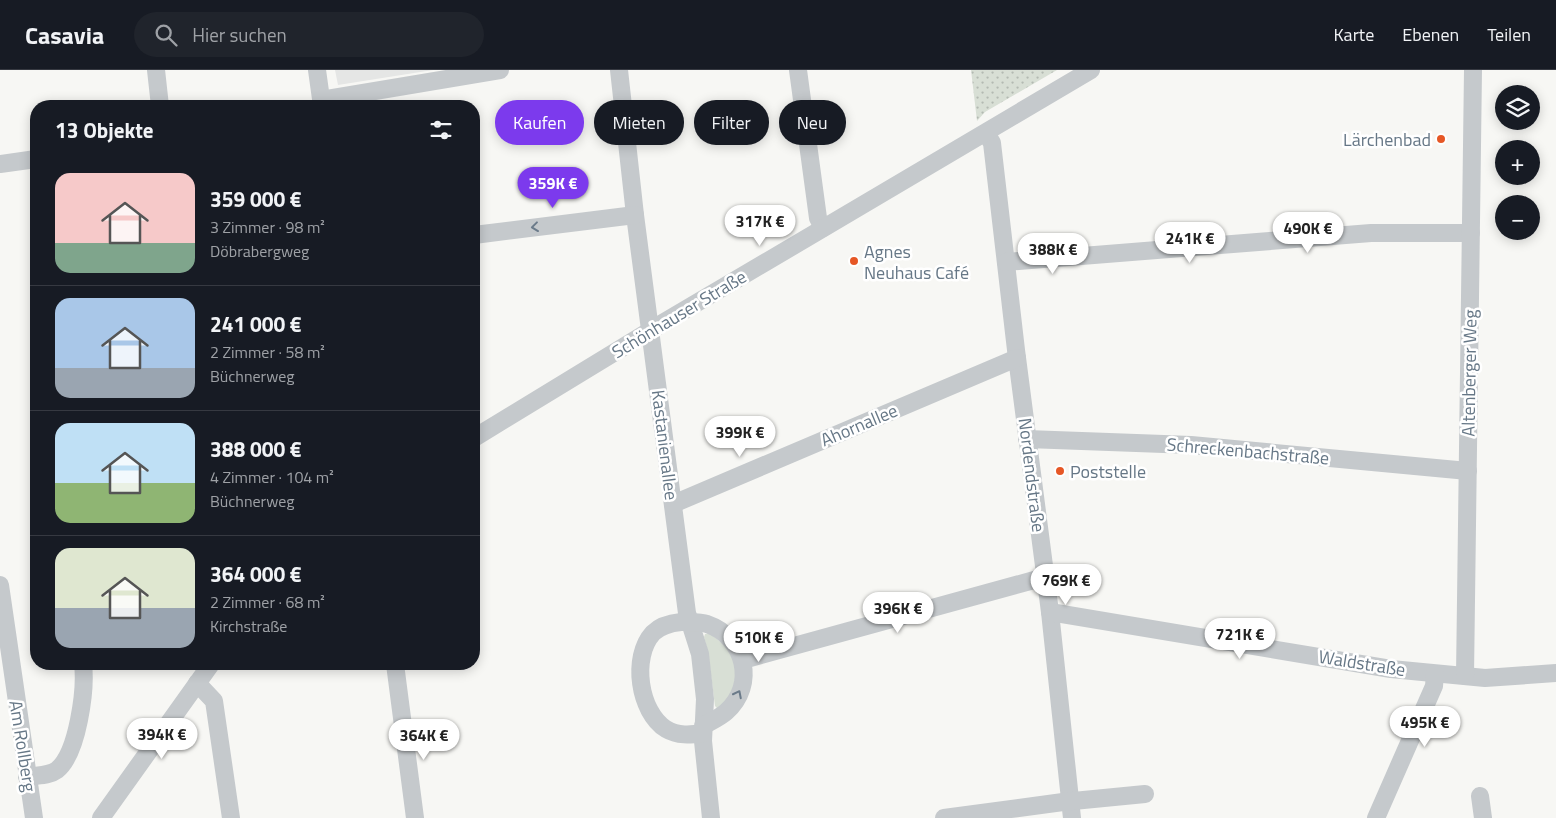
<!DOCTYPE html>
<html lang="de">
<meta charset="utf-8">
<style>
body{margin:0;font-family:"Titillium Web",sans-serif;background:#20242c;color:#f1f3f6;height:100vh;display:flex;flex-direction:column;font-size:19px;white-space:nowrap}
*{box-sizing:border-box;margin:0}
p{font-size:16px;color:#9ea1a6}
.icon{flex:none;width:28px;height:28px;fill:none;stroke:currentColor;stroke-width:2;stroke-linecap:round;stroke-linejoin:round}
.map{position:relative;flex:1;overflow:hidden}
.side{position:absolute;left:30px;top:30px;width:450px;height:570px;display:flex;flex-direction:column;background:#171b24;border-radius:20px;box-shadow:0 2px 12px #0003}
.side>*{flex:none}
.guide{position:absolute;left:495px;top:30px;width:475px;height:45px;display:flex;gap:10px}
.buttons{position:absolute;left:1495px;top:15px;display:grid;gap:10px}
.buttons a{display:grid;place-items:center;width:45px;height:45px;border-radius:50%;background:#171b24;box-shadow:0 2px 12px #0003;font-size:25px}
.price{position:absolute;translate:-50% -42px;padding:0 11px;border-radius:18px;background:#fff;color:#222;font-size:16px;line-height:32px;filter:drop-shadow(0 1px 2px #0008)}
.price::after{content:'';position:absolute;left:50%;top:30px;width:15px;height:11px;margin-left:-8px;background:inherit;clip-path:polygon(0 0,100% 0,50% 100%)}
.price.active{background:#7c3aed;color:#fff}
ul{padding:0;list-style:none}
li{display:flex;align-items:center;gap:15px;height:125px;padding:0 25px}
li+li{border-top:1px solid #363941}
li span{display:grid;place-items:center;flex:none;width:140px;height:100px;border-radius:15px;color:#555}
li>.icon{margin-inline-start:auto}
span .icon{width:60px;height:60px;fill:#fffc;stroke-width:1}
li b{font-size:21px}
h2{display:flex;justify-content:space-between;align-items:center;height:60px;padding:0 25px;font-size:21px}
.pill{padding:0 18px;border-radius:22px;background:#171b24;box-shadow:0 2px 12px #0003;font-size:18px;line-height:45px}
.pill.active{background:#7c3aed;color:#fff}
header{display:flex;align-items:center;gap:30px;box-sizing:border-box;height:70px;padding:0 25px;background:#171b24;border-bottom:1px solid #363941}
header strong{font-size:24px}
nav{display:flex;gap:28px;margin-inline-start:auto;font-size:18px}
.search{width:350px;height:45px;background:#20242c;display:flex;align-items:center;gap:12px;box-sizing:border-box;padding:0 18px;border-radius:28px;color:#9ea1a6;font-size:19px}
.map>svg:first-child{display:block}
.built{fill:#e5e6e5}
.grass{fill:#d8dfd5}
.park{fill:url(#park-dots)}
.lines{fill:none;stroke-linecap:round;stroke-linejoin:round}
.minor{stroke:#c5c9cc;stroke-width:18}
.oneway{stroke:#6b7b8a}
.poi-dot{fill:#e65725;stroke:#fff;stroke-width:2}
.labels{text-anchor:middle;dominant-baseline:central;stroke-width:5;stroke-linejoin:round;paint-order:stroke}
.poi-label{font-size:18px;fill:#667786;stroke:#fff;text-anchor:start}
.street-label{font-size:18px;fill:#667786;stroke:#fff}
</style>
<header>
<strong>Casavia</strong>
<div class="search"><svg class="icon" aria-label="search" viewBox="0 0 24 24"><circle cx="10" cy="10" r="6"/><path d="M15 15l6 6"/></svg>Hier suchen</div>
<nav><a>Karte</a><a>Ebenen</a><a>Teilen</a></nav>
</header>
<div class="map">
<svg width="1556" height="748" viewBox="0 0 1556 748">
<defs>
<pattern id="park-dots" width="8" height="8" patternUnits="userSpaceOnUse" patternTransform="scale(1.25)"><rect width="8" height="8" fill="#d8dfd5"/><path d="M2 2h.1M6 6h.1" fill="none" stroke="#b3bab2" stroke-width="1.8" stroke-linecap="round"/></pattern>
</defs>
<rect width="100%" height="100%" fill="#f7f7f4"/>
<polygon class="built" points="335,0 433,0 338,15"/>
<polygon class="grass" points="705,564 711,564 732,582 737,601 731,626 718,639 715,636 708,582 704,567"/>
<polygon class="park" points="971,0 1057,0 985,42 977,51"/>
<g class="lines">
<g class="minor">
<polyline points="156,0 160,36"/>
<polyline points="317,0 322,36"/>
<polyline points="619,0 635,145 687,543 700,584 705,629 703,671 711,748"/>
<polyline points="798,0 818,148 823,158"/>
<polyline points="321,30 500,0"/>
<polyline points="986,63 992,73 1016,280 1050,542 1072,748"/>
<polyline points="0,94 36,89"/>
<polyline points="474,165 635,145"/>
<polyline points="1006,192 1371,163 1471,163"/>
<polyline points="474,368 661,254 1091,0"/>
<polyline points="1027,369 1191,375 1468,401"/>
<polyline points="673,434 1017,288"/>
<polyline points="0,515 34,748"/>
<polyline points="1050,542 1391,599 1485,608 1556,603"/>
<polyline points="743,590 1045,507"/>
<polyline points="395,594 415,748"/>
<polyline points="1465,606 1473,0"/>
<polyline points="197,613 214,631 231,748"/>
<path d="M703,663C690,665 678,666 666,659C639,642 631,587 653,563C660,556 671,553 681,552C689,552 699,551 707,554C745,567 757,615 726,642C719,648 710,652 703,656"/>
<path d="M27,707C37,705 49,706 57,700C78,683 86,619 83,594"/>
<polyline points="1480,726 1483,748"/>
<polyline points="101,748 211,594"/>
<polyline points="944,748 1063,732 1145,724"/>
<polyline points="1376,748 1434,616 1435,604"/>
</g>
</g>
<defs><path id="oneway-chevron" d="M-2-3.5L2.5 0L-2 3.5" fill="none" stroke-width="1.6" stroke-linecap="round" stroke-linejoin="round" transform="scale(1.25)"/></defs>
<g class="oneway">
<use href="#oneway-chevron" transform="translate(535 157) rotate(173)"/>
<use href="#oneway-chevron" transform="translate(738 624) rotate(-63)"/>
</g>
<g class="poi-dot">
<circle cx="1441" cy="69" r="5"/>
<circle cx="854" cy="191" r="5"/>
<circle cx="1060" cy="401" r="5"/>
</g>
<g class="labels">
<g class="poi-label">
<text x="1431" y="69" text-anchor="end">Lärchenbad</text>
<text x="864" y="181">Agnes<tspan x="864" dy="21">Neuhaus Café</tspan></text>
<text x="1070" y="401">Poststelle</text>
</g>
<g class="street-label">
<text transform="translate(679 244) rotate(-31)">Schönhauser Straße</text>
<text transform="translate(1469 303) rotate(-89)">Altenberger Weg</text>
<text transform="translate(859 355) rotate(-23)">Ahornallee</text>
<text transform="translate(665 375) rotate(83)">Kastanienallee</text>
<text transform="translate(1248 381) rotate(5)">Schreckenbachstraße</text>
<text transform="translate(1032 405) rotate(83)">Nordendstraße</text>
<text transform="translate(1362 593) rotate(9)">Waldstraße</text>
<text transform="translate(23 676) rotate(81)">Am Rollberg</text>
</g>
</g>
</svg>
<div class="buttons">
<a><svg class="icon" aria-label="layers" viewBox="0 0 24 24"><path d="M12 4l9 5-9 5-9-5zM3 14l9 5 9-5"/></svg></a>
<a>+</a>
<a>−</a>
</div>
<b class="price active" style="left:553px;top:139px">359K €</b>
<b class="price" style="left:760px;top:177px">317K €</b>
<b class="price" style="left:1308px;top:184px">490K €</b>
<b class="price" style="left:1190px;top:194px">241K €</b>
<b class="price" style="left:1053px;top:205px">388K €</b>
<b class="price" style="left:740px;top:388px">399K €</b>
<b class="price" style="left:1066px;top:536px">769K €</b>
<b class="price" style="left:898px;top:564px">396K €</b>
<b class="price" style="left:1240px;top:590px">721K €</b>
<b class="price" style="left:759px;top:593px">510K €</b>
<b class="price" style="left:1425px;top:678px">495K €</b>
<b class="price" style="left:162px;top:690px">394K €</b>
<b class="price" style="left:424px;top:691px">364K €</b>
<div class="guide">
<a class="pill active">Kaufen</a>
<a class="pill">Mieten</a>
<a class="pill">Filter</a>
<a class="pill">Neu</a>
</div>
<section class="side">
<h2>13 Objekte<svg class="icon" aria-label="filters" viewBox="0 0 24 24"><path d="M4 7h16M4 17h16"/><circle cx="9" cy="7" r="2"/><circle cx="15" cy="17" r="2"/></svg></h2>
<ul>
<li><span style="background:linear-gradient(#f6c9c9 70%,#7fa58c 0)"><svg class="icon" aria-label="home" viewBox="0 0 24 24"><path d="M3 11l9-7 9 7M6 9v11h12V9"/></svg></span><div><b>359 000 €</b><p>3 Zimmer · 98 m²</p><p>Döbrabergweg</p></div></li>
<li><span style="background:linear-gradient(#a9c7e8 70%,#9aa5b1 0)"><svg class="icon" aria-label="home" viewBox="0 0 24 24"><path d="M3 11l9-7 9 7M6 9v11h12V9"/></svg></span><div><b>241 000 €</b><p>2 Zimmer · 58 m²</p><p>Büchnerweg</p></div></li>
<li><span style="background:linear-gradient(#bfe0f5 60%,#8fb573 0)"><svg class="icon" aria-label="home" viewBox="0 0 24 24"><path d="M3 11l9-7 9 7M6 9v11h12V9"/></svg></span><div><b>388 000 €</b><p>4 Zimmer · 104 m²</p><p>Büchnerweg</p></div></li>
<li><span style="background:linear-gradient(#dfe7d0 60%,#9aa5b1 0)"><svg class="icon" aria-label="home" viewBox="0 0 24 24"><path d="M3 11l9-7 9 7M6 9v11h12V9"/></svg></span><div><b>364 000 €</b><p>2 Zimmer · 68 m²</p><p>Kirchstraße</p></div></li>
</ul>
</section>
</div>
